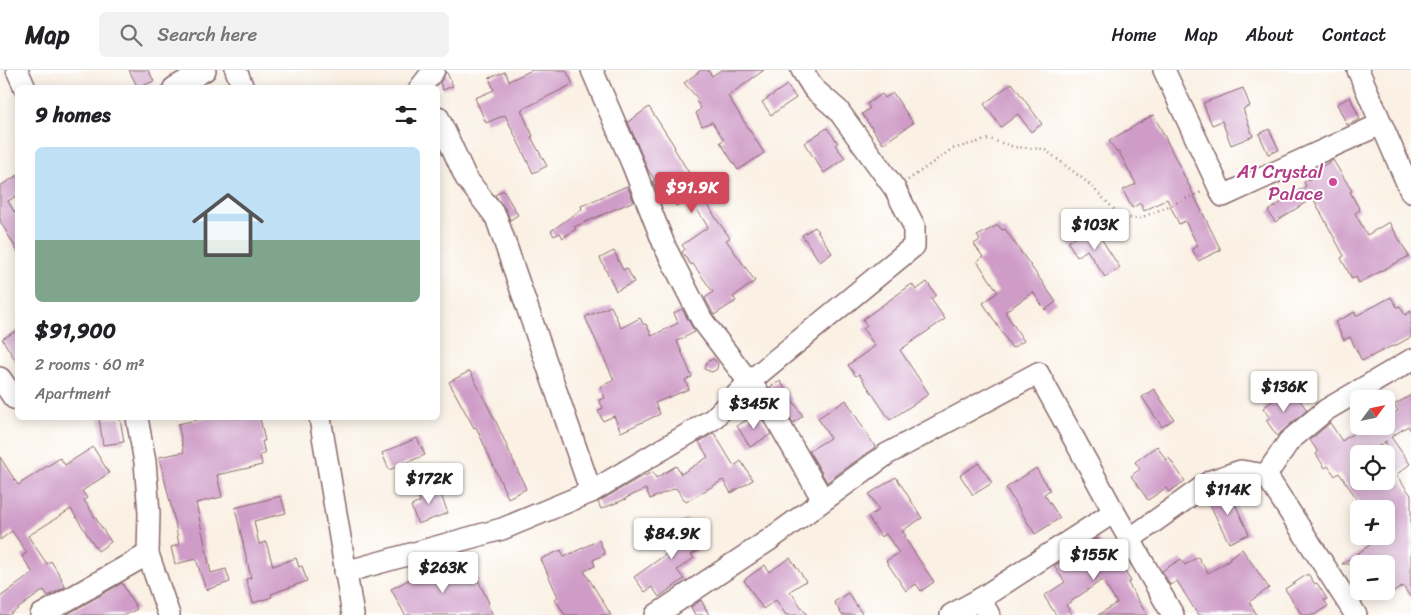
<!DOCTYPE html>
<meta charset="utf-8">
<style>
body{margin:0;font-family:Sriracha,sans-serif;background:#f2f2f2;color:#202124;height:100vh;display:flex;flex-direction:column;font-size:19px;white-space:nowrap}
*{box-sizing:border-box;margin:0}
p{font-size:16px;color:#757577}
.icon{flex:none;width:28px;height:28px;fill:none;stroke:currentColor;stroke-width:2;stroke-linecap:round;stroke-linejoin:round}
.map{position:relative;flex:1;overflow:hidden}
.details{position:absolute;left:15px;top:15px;width:425px;height:335px;display:flex;flex-direction:column;background:#fff;border-radius:8px;box-shadow:0 2px 12px #0003}
.details>*{flex:none}
.needle{width:32px;rotate:57deg}
.tools{position:absolute;left:1350px;top:320px;display:grid;gap:10px}
.tools a{display:grid;place-items:center;width:45px;height:45px;border-radius:8px;background:#fff;box-shadow:0 2px 12px #0003;font-size:25px}
.price{position:absolute;translate:-50% -42px;padding:0 11px;border-radius:5px;background:#fff;color:#222;font-size:16px;line-height:32px;filter:drop-shadow(0 1px 2px #0008)}
.price::after{content:'';position:absolute;left:50%;top:30px;width:15px;height:11px;margin-left:-8px;background:inherit;clip-path:polygon(0 0,100% 0,50% 100%)}
.price.current{background:#d1495b;color:#fff}
ul{padding:0;list-style:none}
li{display:grid;align-content:center;gap:10px;height:265px;padding:0 20px}
li span{display:grid;place-items:center;height:155px;border-radius:8px;color:#555}
li>.icon{margin-inline-start:auto}
span .icon{width:90px;height:90px;fill:#fffc;stroke-width:1}
li b{font-size:21px}
h2{display:flex;justify-content:space-between;align-items:center;height:60px;padding:0 20px;font-size:21px}
header{display:flex;align-items:center;gap:30px;box-sizing:border-box;height:70px;padding:0 25px;background:#fff;border-bottom:1px solid #e0e0e0}
header strong{font-size:24px}
nav{display:flex;gap:28px;margin-inline-start:auto;font-size:18px}
.search{width:350px;height:45px;background:#f2f2f2;display:flex;align-items:center;gap:12px;box-sizing:border-box;padding:0 18px;border-radius:8px;color:#757577;font-size:19px}
.map>svg:first-child{display:block}
.building{fill:#cf9cc8;fill-rule:evenodd}
.lines{fill:none;stroke-linecap:round;stroke-linejoin:round}
.minor-casing{stroke:#88686b;stroke-width:24}
.path{stroke:#88686b;stroke-width:2.5;stroke-dasharray:1 4;stroke-linecap:butt}
.minor{stroke:#fff;stroke-width:21}
.hotel-dot{fill:#d1479c;stroke:#fff;stroke-width:2}
.labels{text-anchor:middle;dominant-baseline:central;stroke-width:4;stroke-linejoin:round;paint-order:stroke}
.hotel-label{font-size:19px;fill:#b23c85;stroke:#fff;text-anchor:end}
</style>
<header>
<strong>Map</strong>
<div class="search"><svg class="icon" aria-label="search" viewBox="0 0 24 24"><circle cx="10" cy="10" r="6"/><path d="M15 15l6 6"/></svg>Search here</div>
<nav><a>Home</a><a>Map</a><a>About</a><a>Contact</a></nav>
</header>
<div class="map">
<svg width="1411" height="545" viewBox="0 0 1411 545">
<rect width="100%" height="100%" fill="#fff"/>
<filter id="ink" filterUnits="userSpaceOnUse"><feTurbulence type="fractalNoise" baseFrequency=".02" numOctaves="2"/><feDisplacementMap in="SourceGraphic" scale="10" xChannelSelector="R" yChannelSelector="G"/><feConvolveMatrix kernelMatrix="1 2 1 2 8 2 1 2 1" color-interpolation-filters="sRGB"/></filter>
<filter id="wash" filterUnits="userSpaceOnUse"><feTurbulence type="fractalNoise" baseFrequency=".0096" numOctaves="4" result="noise"/><feDisplacementMap in="SourceGraphic" scale="20" xChannelSelector="R" yChannelSelector="G"/><feGaussianBlur stdDeviation="1.12" result="paint"/><feColorMatrix in="noise" values="0 0 0 0 0 0 0 0 0 0 0 0 0 0 0 0 0 1.4 0 .05"/><feComposite in="paint" operator="in"/></filter>
<g filter="url(#wash)">
<rect width="100%" height="100%" fill="#faf0e3"/>
<g id="blocks">
<g class="building">
<polygon points="129,0 148,0 154,11 138,18"/>
<polygon points="532,0 566,0 573,14 521,40 533,66 531,67 547,96 533,103 505,45 486,53 475,28 494,20 489,8 505,2 509,11"/>
<polygon points="701,0 708,0 712,6 721,0 764,0 728,26 764,83 738,100 720,72 724,70 712,52 702,56 696,43 701,38 696,31 698,29 684,13"/>
<polygon points="446,1 453,16 443,20 440,13"/>
<polygon points="1012,13 1042,54 1031,62 1018,44 1001,57 984,34"/>
<polygon points="787,15 796,28 771,45 762,32"/>
<polygon points="1243,18 1250,36 1243,39 1253,66 1231,75 1222,51 1212,55 1203,33"/>
<polygon points="893,23 913,53 883,74 862,44 870,38 867,34 882,24 885,28"/>
<polygon points="1350,27 1360,49 1347,55 1337,34"/>
<polygon points="649,37 675,77 674,78 717,150 730,168 726,170 755,211 733,227 736,231 714,245 705,228 713,222 693,194 691,195 682,182 685,179 682,175 708,157 690,128 676,136 670,126 663,131 655,116 653,111 655,110 648,100 628,52"/>
<polygon points="1153,45 1160,57 1221,180 1198,191 1192,179 1198,176 1185,151 1179,154 1167,129 1144,141 1140,133 1132,138 1123,120 1136,114 1119,82 1117,83 1109,71"/>
<polygon points="827,58 838,73 835,75 845,88 824,103 804,73"/>
<polygon points="1269,59 1279,80 1268,84 1259,64"/>
<polygon points="1333,90 1352,121 1350,122 1360,140 1355,143 1367,165 1389,152 1409,186 1359,213 1356,207 1352,209 1341,188 1344,186 1313,128 1275,152 1268,141 1306,116 1304,112 1311,108 1309,104"/>
<polygon points="18,105 18,125 8,131 18,148 18,182 0,151 0,116"/>
<polygon points="627,116 634,131 574,157 576,159 563,168 560,163 554,166 551,161 582,139 581,136"/>
<polygon points="503,120 518,145 510,150 506,140 495,125"/>
<polygon points="998,155 1002,160 1005,159 1056,232 1045,240 1033,222 1005,242 1024,271 1012,278 983,233 998,222 977,191 983,187 974,174 980,170 977,166"/>
<polygon points="1093,156 1120,198 1105,207 1087,180 1077,187 1068,172"/>
<polygon points="815,157 832,183 820,192 802,165"/>
<polygon points="614,181 623,200 627,198 634,212 616,221 600,188"/>
<polygon points="927,212 936,225 931,229 945,249 900,280 929,324 890,350 859,304 856,306 848,295 875,276 863,259 867,256 863,249 912,214 916,220"/>
<polygon points="1391,227 1397,237 1400,236 1405,245 1411,241 1411,267 1393,277 1392,276 1362,291 1350,267 1344,270 1335,252 1355,242 1356,246"/>
<polygon points="611,236 621,258 640,248 644,255 646,254 652,266 678,253 674,243 682,239 695,262 677,271 692,307 685,310 689,319 655,333 660,344 621,362 614,346 603,351 598,341 603,338 599,330 605,328 600,317 614,310 585,247"/>
<polygon points="18,260 18,294 2,269"/>
<polygon points="713,289 718,293 717,299 712,302 704,299 707,292"/>
<polygon points="470,301 497,354 526,419 508,428 476,357 474,358 449,312"/>
<polygon points="780,311 803,346 793,353 778,327 770,317"/>
<polygon points="1154,319 1174,349 1162,357 1142,327"/>
<polygon points="1283,323 1288,331 1296,325 1307,340 1277,366 1266,350 1270,348 1263,338"/>
<path d="M1411,325V361L1408,356L1391,367L1410,394L1396,405L1411,425V528L1403,516L1386,527V494H1342L1383,466H1386V439H1364L1339,403L1335,406L1328,396L1325,398L1316,384L1318,382L1310,370L1330,353L1342,371L1364,356H1372L1375,361L1382,356H1386V353L1394,348L1392,345L1398,341L1394,335ZM1386,371V411H1359V384H1367Z"/>
<polygon points="846,330 875,377 827,412 809,381 830,368 818,348"/>
<polygon points="758,343 771,364 750,377 737,356"/>
<polygon points="99,348 120,348 124,372 103,375"/>
<polygon points="206,348 260,348 265,371 262,371 265,384 260,385 262,395 217,405 222,427 196,433 211,503 226,499 230,512 206,520 196,489 175,494 171,477 179,475 175,452 159,387 184,382 178,354"/>
<polygon points="714,363 734,396 741,391 753,410 731,423 723,410 686,432 676,418 650,429 646,419 626,428 626,429 601,439 598,432 639,408 653,402 656,408 676,396 681,404 708,387 699,372"/>
<polygon points="417,368 425,385 389,400 382,383"/>
<polygon points="1157,376 1166,390 1169,388 1185,411 1169,422 1166,418 1148,430 1131,406 1140,399 1135,392"/>
<polygon points="93,377 109,403 82,421 87,428 84,430 111,472 98,481 71,439 28,466 47,494 51,491 62,509 61,510 65,517 48,526 44,520 9,545 0,545 0,527 33,503 22,486 27,483 12,461 0,470 0,387 18,415 60,388 65,395"/>
<polygon points="979,393 992,413 973,425 960,405"/>
<polygon points="1036,398 1050,420 1044,424 1060,448 1035,464 1006,418"/>
<polygon points="896,407 922,448 902,461 906,466 904,467 934,512 921,521 916,514 906,521 886,491 899,483 886,464 881,467 868,447 879,440 869,424"/>
<polygon points="437,415 448,443 418,454 411,436 420,432 417,422"/>
<polygon points="1228,419 1249,464 1229,473 1207,429 1215,423"/>
<polygon points="281,426 286,443 254,451 259,474 266,472 273,496 296,488 299,497 302,496 307,511 271,524 272,527 253,533 246,509 251,508 235,438"/>
<polygon points="687,449 705,476 691,485 694,488 677,500 684,509 659,527 652,517 645,522 634,507 675,478 665,463"/>
<polygon points="1097,468 1106,481 1110,479 1131,511 1128,513 1147,545 1098,545 1117,533 1102,510 1066,535 1072,545 1056,545 1044,526 1065,512 1054,496"/>
<polygon points="599,470 605,484 593,490 595,496 584,501 611,545 565,545 555,529 558,527 541,489 561,480 564,487"/>
<polygon points="1242,479 1269,518 1249,532 1257,545 1198,545 1177,511 1170,515 1162,501 1181,489 1185,495 1198,487 1208,503 1230,490 1229,488"/>
<polygon points="790,488 806,511 790,521 807,545 786,545 776,530 763,539 744,510 765,495 769,502"/>
<polygon points="470,493 489,533 487,534 493,545 405,545 391,519 440,494 446,505"/>
<polygon points="1308,504 1315,514 1317,513 1327,529 1324,530 1328,536 1314,545 1302,545 1285,519"/>
<polygon points="122,513 137,539 126,545 66,545"/>
<polygon points="848,523 863,545 842,545 834,532"/>
<polygon points="701,530 709,545 695,545 691,537"/>
</g>
</g>
</g>
<g filter="url(#ink)">
<use href="#blocks" fill-opacity="0" stroke="#88686b" stroke-width="1"/>
<g class="lines">
<g class="minor-casing">
<g id="minor">
<polyline points="17,0 25,18"/>
<polyline points="236,0 243,18"/>
<polyline points="592,0 632,93 665,177 702,250 749,312 914,176 914,156 895,119 838,40 814,19 802,0"/>
<polyline points="1164,0 1223,126 1381,54"/>
<polyline points="1358,0 1411,122"/>
<polyline points="174,18 205,0"/>
<polyline points="420,18 434,0"/>
<polyline points="438,47 466,108 496,147 591,422"/>
<polyline points="0,308 14,328 18,329"/>
<polyline points="137,348 145,392 149,443 148,484 169,545"/>
<polyline points="320,348 353,545"/>
<polyline points="1266,405 1289,371 1326,340 1411,290"/>
<polyline points="1130,469 1211,411 1241,401 1266,405 1356,545"/>
<polyline points="345,502 502,459 591,422 713,349 749,312 767,333 823,430"/>
<polyline points="980,529 989,545"/>
<polyline points="41,545 148,484"/>
<polyline points="656,545 769,470 887,384 1038,303 1114,442 1173,545"/>
<polyline points="951,545 980,529 1114,442"/>
</g>
</g>
<polyline class="path" points="908,110 952,79 989,69 1014,77 1044,79 1087,112 1122,147 1138,149 1202,122"/>
<use href="#minor" class="minor"/>
</g>
</g>
<circle class="hotel-dot" cx="1333" cy="112" r="5"/>
<g class="labels">
<g class="hotel-label">
<text x="1323" y="101">A1 Crystal<tspan x="1323" dy="22">Palace</tspan></text>
</g>
</g>
</svg>
<div class="tools">
<a><svg class="needle" viewBox="-14 -14 28 28"><path d="M0-13l5 13h-10z" fill="#e53935"/><path d="M0 13l5-13h-10z" fill="#757577"/></svg></a>
<a><svg class="icon" aria-label="locate" viewBox="0 0 24 24"><circle cx="12" cy="12" r="6"/><path d="M12 2v4M12 18v4M2 12h4M18 12h4"/></svg></a>
<a>+</a>
<a>−</a>
</div>
<b class="price current" style="left:692px;top:144px">$91.9K</b>
<b class="price" style="left:1095px;top:181px">$103K</b>
<b class="price" style="left:1284px;top:343px">$136K</b>
<b class="price" style="left:754px;top:360px">$345K</b>
<b class="price" style="left:429px;top:435px">$172K</b>
<b class="price" style="left:1228px;top:446px">$114K</b>
<b class="price" style="left:672px;top:490px">$84.9K</b>
<b class="price" style="left:1094px;top:511px">$155K</b>
<b class="price" style="left:443px;top:524px">$263K</b>
<section class="details">
<h2>9 homes<svg class="icon" aria-label="filters" viewBox="0 0 24 24"><path d="M4 7h16M4 17h16"/><circle cx="9" cy="7" r="2"/><circle cx="15" cy="17" r="2"/></svg></h2>
<ul>
<li><span style="background:linear-gradient(#bfe0f5 60%,#7fa58c 0)"><svg class="icon" aria-label="home" viewBox="0 0 24 24"><path d="M3 11l9-7 9 7M6 9v11h12V9"/></svg></span><div><b>$91,900</b><p>2 rooms · 60 m²</p><p>Apartment</p></div></li>
</ul>
</section>
</div>
